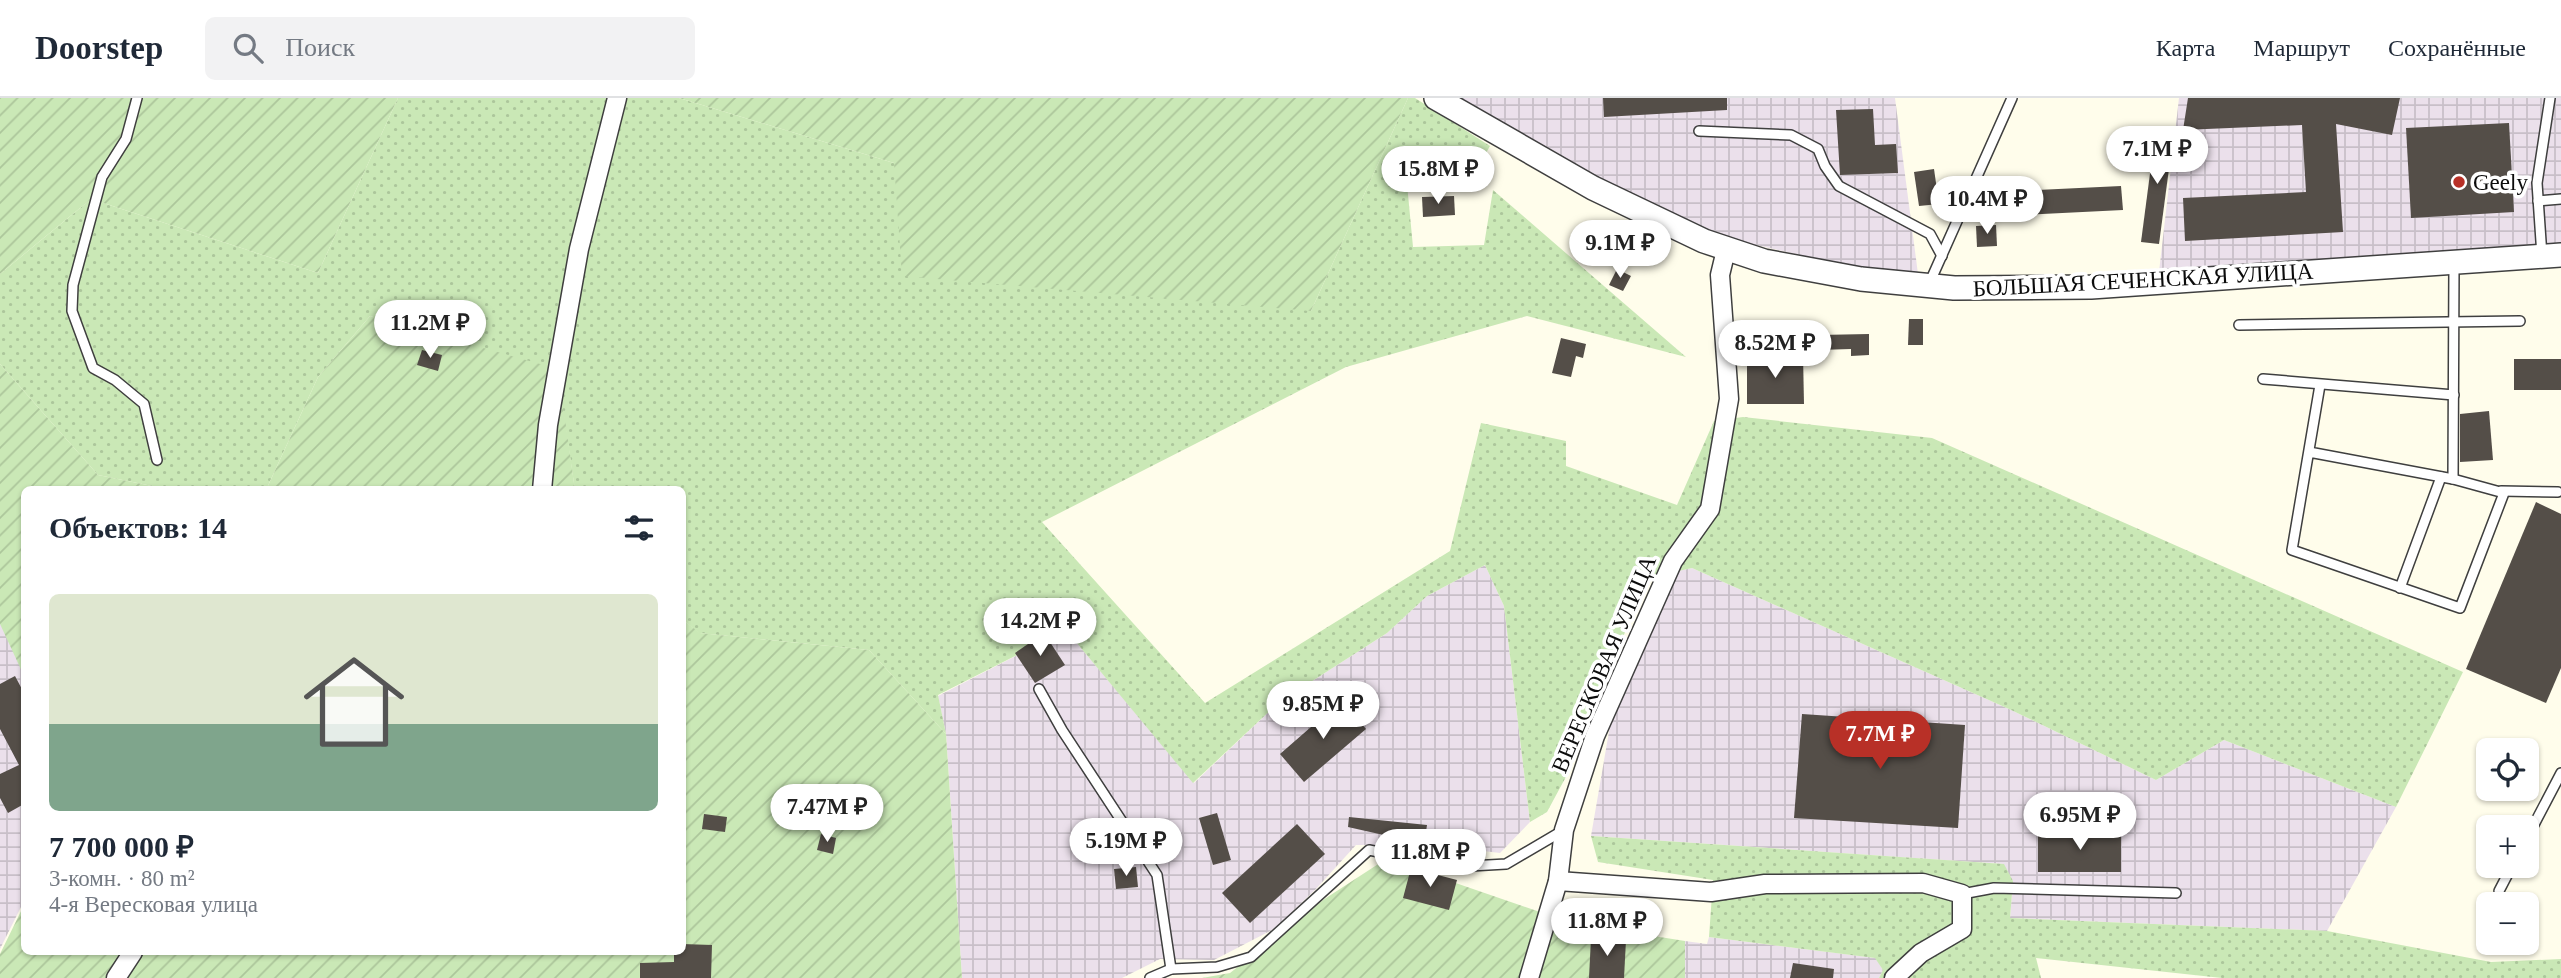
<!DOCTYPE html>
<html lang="ru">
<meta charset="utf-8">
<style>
body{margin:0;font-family:"Times New Roman",serif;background:#f2f2f3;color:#1f2937;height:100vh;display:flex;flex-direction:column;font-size:26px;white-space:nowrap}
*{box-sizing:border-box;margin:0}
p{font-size:23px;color:#747a83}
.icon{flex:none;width:38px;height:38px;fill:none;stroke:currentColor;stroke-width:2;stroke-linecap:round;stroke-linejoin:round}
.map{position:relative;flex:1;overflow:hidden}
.sheet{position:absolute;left:21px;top:388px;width:665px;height:469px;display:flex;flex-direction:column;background:#fff;border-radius:10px;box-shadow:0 2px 5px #0004}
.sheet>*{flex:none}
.controls{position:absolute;left:2476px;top:640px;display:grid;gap:14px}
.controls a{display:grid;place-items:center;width:63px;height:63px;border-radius:10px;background:#fff;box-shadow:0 2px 5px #0004;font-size:35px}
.price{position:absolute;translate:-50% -60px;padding:0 16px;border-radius:24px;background:#fff;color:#222;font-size:23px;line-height:46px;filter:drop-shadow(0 2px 4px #0008)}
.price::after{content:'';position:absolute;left:50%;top:42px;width:21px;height:16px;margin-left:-10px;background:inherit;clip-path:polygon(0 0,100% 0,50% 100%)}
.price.on{background:#b83027;color:#fff}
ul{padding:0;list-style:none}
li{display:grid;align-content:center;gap:14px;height:371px;padding:0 28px}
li+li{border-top:2px solid #e0e1e3}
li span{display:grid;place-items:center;height:217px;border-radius:10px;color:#555}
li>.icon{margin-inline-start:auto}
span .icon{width:126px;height:126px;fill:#fffc;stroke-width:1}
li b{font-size:30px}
h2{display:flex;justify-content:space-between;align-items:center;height:84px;padding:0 28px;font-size:30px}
header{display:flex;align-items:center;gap:42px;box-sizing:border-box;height:98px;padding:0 35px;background:#fff;border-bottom:2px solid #e0e1e3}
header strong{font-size:33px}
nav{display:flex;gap:38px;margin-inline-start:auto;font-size:24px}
.search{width:490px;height:63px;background:#f2f2f3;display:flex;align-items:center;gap:18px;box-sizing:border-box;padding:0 24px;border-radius:10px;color:#747a83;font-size:26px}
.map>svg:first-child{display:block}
.industrial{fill:url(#industrial-grid)}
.grass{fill:url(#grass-dots)}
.garden{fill:url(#garden-furrows)}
.building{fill:#544e48}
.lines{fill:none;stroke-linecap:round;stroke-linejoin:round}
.service-casing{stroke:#3f3f3f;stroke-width:12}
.minor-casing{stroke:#3f3f3f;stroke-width:21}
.tertiary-casing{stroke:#3f3f3f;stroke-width:26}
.service{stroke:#fff;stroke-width:9}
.minor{stroke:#fff;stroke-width:18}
.tertiary{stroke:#fff;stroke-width:23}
.poi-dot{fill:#b83027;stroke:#fff;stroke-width:2.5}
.labels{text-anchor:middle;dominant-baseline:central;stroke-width:7;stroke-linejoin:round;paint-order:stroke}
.poi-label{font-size:23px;fill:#0c0c0c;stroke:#fff;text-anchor:start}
.street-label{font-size:23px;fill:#0c0c0c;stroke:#fff}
</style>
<header>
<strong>Doorstep</strong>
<div class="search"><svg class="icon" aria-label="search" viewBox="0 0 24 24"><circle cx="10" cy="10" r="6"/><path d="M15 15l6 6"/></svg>Поиск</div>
<nav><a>Карта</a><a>Маршрут</a><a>Сохранённые</a></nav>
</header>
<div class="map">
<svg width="2561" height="880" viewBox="0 0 2561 880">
<defs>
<pattern id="industrial-grid" width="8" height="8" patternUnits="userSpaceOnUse" patternTransform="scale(1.75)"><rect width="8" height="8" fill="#ebe0eb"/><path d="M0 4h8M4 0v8" fill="none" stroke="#c8bfc8"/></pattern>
<pattern id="grass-dots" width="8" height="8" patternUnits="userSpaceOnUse" patternTransform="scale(1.75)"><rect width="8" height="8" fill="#cae8b6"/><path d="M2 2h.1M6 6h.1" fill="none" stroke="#acc69b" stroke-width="1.8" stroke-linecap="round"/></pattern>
<pattern id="garden-furrows" width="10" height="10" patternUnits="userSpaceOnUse" patternTransform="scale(1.75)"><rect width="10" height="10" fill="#cae8b6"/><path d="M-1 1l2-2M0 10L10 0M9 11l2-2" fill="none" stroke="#acc69b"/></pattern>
</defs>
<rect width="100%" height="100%" fill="#fffdeb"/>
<g class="industrial">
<polygon points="1459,0 1895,0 1918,176 1865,172 1722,139 1594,78"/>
<polygon points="2179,0 2561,0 2561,145 2159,174"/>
<polygon points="1485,467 1504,508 1530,724 1500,755 1434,747 1356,747 1315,792 1274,831 1214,862 1160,861 1122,880 962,880 946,636 938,598 1066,532 1194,685 1278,605 1387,535 1427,498"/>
<polygon points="1692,470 2009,611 2156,682 2224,642 2396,709 2327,833 2010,820 2013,783 2003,766 1591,738 1611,622 1678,473"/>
<polygon points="0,519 24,572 24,803 0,851"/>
<polygon points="1709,839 1876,860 1883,872 1879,880 1685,880 1685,843 1707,846"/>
</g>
<g class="grass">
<polygon points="398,0 679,0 894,65 1311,213 1408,0 1415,0 1490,48 1473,78 1407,86 1413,149 1484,147 1493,92 1686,259 1527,218 1346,269 1042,424 1205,605 1450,453 1481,325 1566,343 1566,368 1677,407 1714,323 1743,319 1932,340 2463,574 2396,709 2224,642 2156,682 2009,611 1692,470 1647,480 1568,675 1547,714 1530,724 1504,508 1485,467 1427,498 1387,535 1278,605 1193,685 1066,532 938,597 946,636 869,552 699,535 683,522 682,392 575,392 557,272 370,218 318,279 266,392 172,392 98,377 0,266 0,176 91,101 318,175"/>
<polygon points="1591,738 2004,766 2013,783 2010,820 2327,833 2491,864 2561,861 2561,880 2222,880 2036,860 2041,880 1879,880 1883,872 1875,860 1709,839 1713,782 1598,764"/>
</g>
<g class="garden">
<polygon points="0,0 398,0 318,175 91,101 0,176"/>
<polygon points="679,0 1408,0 1311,213 902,178 894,65"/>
<polygon points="370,218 558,271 575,392 266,392 318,279"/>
<polygon points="0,266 98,377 172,392 24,392 24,578 0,526"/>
<polygon points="683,522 700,535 869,552 946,636 962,880 0,880 0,856 24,807 24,854 682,854"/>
<polygon points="1386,761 1572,825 1685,843 1685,880 1202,880 1230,875 1323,802"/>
</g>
<g class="building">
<polygon points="1603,0 1727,0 1727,12 1604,19"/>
<polygon points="2188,0 2400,0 2392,37 2336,26 2343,134 2185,143 2183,100 2306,94 2302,27 2183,32"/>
<polygon points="1873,11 1875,47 1896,46 1898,75 1840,77 1836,12"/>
<polygon points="2509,25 2514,114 2411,120 2406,30"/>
<polygon points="2156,30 2174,33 2159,146 2141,144"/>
<polygon points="1934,71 1939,106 1919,108 1914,74"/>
<polygon points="2121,88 2123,112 1999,118 1998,94"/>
<polygon points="1454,98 1455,117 1423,119 1422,99"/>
<polygon points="1996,127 1997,148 1977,149 1976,128"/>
<polygon points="1617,171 1631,178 1623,193 1609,187"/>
<polygon points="1909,221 1923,221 1923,247 1908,247"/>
<polygon points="1869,236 1869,257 1851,258 1851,251 1819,252 1819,237"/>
<polygon points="1561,240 1586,246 1583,260 1576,258 1571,279 1552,275"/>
<polygon points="422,252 442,257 438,273 417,267"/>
<polygon points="1803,257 1804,306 1747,306 1747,258"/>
<rect x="2514" y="261" width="47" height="31"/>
<polygon points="2489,313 2493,362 2460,364 2460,316"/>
<polygon points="2536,404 2561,416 2561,570 2546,605 2466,571"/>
<polygon points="1044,535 1065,567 1035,585 1015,555"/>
<polygon points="15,578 24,595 24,706 8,715 0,700 0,676 19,667 0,631 0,586"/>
<polygon points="1342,602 1366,631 1304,684 1280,656"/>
<polygon points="1802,616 1965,627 1958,730 1794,720"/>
<polygon points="1217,715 1231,762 1213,767 1199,720"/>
<polygon points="704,716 727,719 725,734 702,731"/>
<polygon points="1349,719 1427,727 1425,741 1388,738 1348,729"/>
<polygon points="1297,726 1325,756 1250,825 1222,795"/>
<rect x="2038" y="734" width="83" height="40"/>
<polygon points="821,736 836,740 833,756 817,752"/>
<polygon points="1136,769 1138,789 1116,791 1114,771"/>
<polygon points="1411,770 1457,782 1449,812 1403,800"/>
<polygon points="1591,840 1626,842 1624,880 1589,880"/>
<polygon points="682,846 712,847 711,880 640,880 640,865 674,864 674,854 682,854"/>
<polygon points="1793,865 1834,871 1833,880 1790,880"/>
</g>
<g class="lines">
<g class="service-casing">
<g id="service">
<polyline points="137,0 126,41 102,79 73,187 72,213 93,270 115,282 144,306 157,362"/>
<polyline points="1699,33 1791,37 1818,51 1825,68 1839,88 1930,136 1942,158"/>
<polyline points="2538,103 2561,101"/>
<polyline points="2542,158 2537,85 2550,0"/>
<polyline points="1929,186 2012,0"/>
<polyline points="2239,227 2520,223"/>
<polyline points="2263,281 2454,297"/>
<polyline points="2309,354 2453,381 2504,395 2460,510 2292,452 2320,287"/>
<polyline points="2453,381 2454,166"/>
<polyline points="2501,393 2558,394"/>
<polyline points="2400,490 2441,379"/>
<polyline points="1039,591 1062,632 1157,777 1171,871"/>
<polyline points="2527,740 2561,675"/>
<polyline points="2499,793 2512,768"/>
<polyline points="1962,796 1994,790 2176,795"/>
<polyline points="1150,880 1171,871 1217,869 1251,859 1369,752 1453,769 1506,766 1564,732"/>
</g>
</g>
<g class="minor-casing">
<g id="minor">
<polyline points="542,392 548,327 579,151 617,0"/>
<polyline points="1558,783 1711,794 1765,786 1923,785 1962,796 1962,831 1921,855 1894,880"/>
<polyline points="116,880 133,854"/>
<polyline points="1529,880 1558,783 1564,732 1595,638 1673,463 1710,411 1729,301 1720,177 1726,152"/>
</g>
</g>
<g class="tertiary-casing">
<polyline id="tertiary" points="1436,0 1593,90 1704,143 1764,163 1861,181 1954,190 2091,189 2561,157"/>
</g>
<use href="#service" class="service"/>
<use href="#minor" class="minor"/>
<use href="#tertiary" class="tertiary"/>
</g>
<circle class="poi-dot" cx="2459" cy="84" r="7"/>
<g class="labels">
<g class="poi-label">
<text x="2473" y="84">Geely</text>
</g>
<g class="street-label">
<text transform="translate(2143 182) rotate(-3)">БОЛЬШАЯ СЕЧЕНСКАЯ УЛИЦА</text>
<text transform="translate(1604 566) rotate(-67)">ВЕРЕСКОВАЯ УЛИЦА</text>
</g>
</g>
</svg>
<div class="controls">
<a><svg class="icon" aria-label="locate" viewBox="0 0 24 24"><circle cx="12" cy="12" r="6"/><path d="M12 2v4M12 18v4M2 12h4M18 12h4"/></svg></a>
<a>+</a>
<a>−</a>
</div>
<b class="price" style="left:2157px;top:88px">7.1M ₽</b>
<b class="price" style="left:1438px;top:108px">15.8M ₽</b>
<b class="price" style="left:1987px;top:138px">10.4M ₽</b>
<b class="price" style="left:1620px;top:182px">9.1M ₽</b>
<b class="price" style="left:430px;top:262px">11.2M ₽</b>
<b class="price" style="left:1775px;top:282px">8.52M ₽</b>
<b class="price" style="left:1040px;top:560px">14.2M ₽</b>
<b class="price" style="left:1323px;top:643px">9.85M ₽</b>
<b class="price on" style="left:1880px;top:673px">7.7M ₽</b>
<b class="price" style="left:827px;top:746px">7.47M ₽</b>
<b class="price" style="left:2080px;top:754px">6.95M ₽</b>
<b class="price" style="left:1126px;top:780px">5.19M ₽</b>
<b class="price" style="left:1430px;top:791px">11.8M ₽</b>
<b class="price" style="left:1607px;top:860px">11.8M ₽</b>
<section class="sheet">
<h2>Объектов: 14<svg class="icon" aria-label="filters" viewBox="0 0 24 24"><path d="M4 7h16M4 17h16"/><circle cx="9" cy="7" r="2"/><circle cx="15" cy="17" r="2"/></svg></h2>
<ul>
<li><span style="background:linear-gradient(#dfe7d0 60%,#7fa58c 0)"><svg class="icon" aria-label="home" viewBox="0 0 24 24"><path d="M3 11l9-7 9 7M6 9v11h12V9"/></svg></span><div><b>7 700 000 ₽</b><p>3-комн. · 80 m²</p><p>4-я Вересковая улица</p></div></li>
</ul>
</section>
</div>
